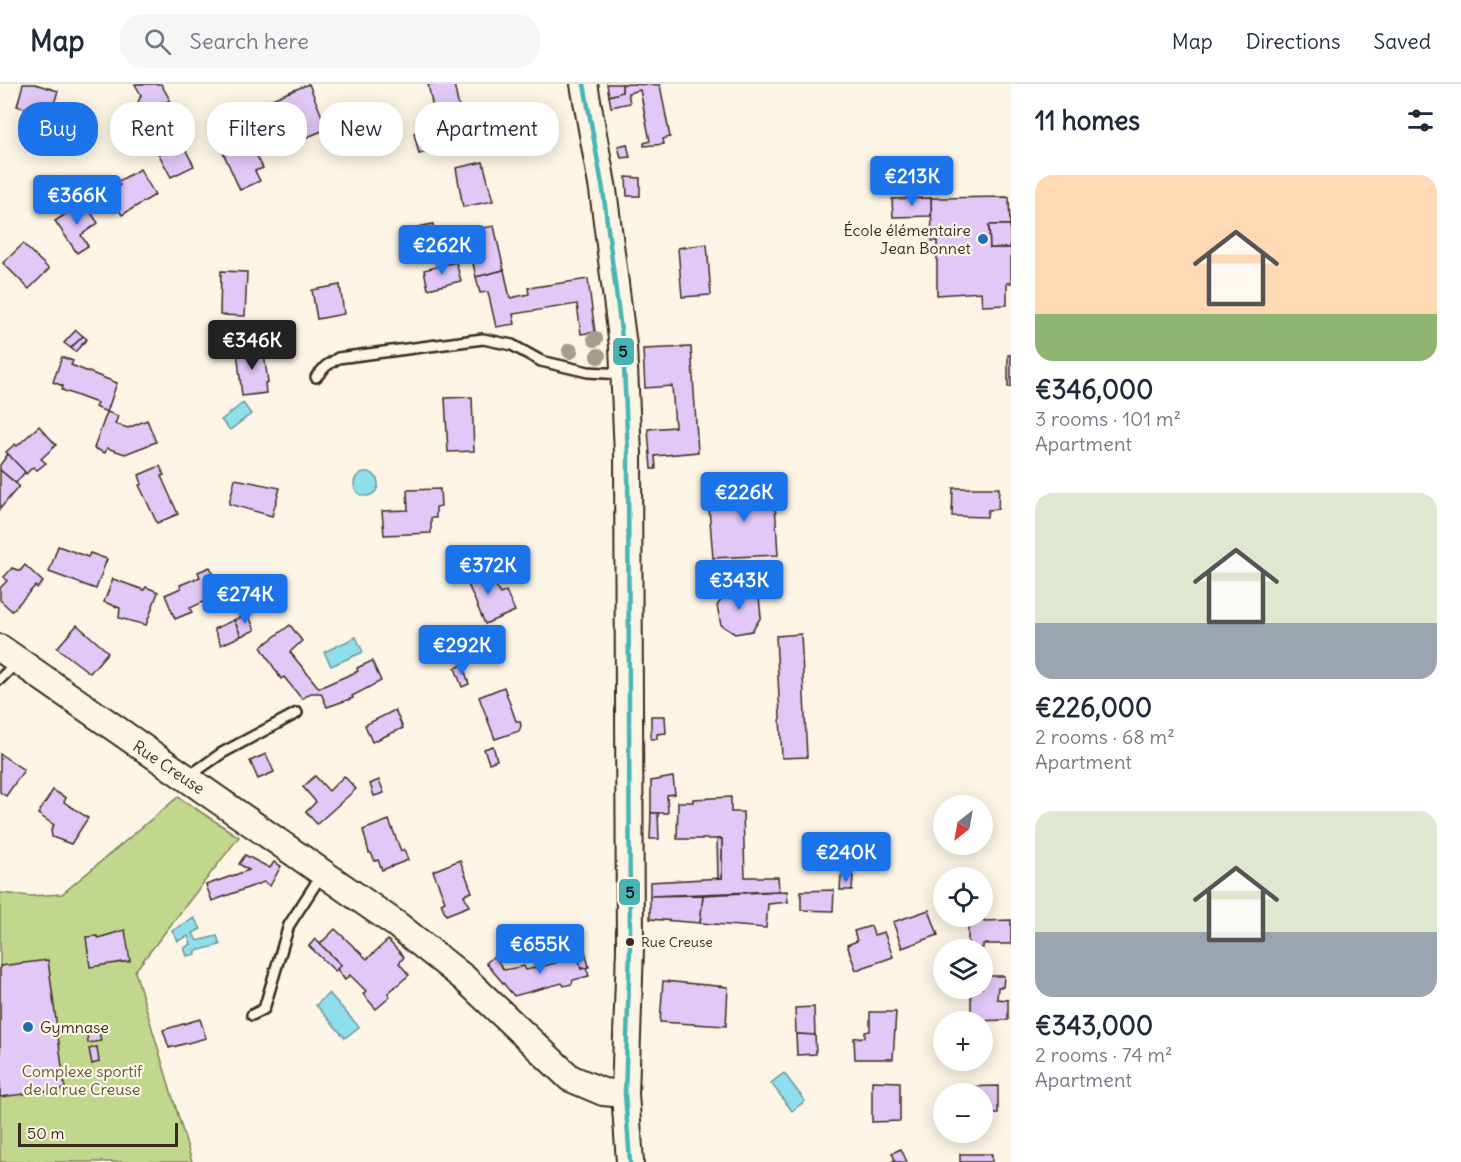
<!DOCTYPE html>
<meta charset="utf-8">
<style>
body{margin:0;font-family:Delius,sans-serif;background:#f6f6f7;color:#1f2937;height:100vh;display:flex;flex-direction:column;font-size:22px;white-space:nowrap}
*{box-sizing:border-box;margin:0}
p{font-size:20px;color:#747a83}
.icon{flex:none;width:33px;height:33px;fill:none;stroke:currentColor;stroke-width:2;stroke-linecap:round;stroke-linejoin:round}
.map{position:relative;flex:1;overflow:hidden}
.panel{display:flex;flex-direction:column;background:#fff;width:450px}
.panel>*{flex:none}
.guide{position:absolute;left:18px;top:18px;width:570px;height:54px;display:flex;gap:12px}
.needle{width:39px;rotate:211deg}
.tools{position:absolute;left:933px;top:711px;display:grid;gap:12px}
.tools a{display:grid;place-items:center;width:60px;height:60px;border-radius:50%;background:#fff;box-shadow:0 3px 15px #0003;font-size:30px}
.scale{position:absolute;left:18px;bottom:15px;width:160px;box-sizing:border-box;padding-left:6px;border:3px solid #3b2a1e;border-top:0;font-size:16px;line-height:21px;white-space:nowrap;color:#3b2a1e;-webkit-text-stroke:4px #fcf5e5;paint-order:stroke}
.price{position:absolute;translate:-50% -51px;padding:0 14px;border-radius:6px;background:#1a73e8;color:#fff;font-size:20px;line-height:39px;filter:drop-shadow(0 2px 3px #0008)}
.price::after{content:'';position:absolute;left:50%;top:36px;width:18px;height:14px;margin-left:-9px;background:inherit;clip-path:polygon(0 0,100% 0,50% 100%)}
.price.active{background:#222;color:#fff}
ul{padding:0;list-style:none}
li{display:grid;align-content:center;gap:12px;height:318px;padding:0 24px}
li span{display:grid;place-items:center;height:186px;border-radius:18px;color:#555}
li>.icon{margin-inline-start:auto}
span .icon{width:108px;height:108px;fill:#fffc;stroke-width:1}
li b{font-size:26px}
h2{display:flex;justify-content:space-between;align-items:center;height:72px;padding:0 24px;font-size:26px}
.tag{padding:0 21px;border-radius:24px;background:#fff;box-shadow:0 3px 15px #0003;font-size:21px;line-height:54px}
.tag.active{background:#1a73e8;color:#fff}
header{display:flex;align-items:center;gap:36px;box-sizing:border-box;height:84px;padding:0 30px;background:#fff;border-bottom:2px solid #e0e1e3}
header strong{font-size:28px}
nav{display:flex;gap:33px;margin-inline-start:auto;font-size:21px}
.search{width:420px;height:54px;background:#f6f6f7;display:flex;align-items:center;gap:15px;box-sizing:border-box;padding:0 21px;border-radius:24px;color:#747a83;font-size:22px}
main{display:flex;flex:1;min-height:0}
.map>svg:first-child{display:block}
.green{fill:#c1d78d;stroke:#7e8056;stroke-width:1.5}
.water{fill:#8edeeb;stroke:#6d9699;stroke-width:1.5}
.building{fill:#e2c8f7;stroke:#3b2a1e;stroke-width:1.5}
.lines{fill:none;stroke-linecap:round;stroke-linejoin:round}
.lane-casing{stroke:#3b2a1e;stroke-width:14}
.secondary-casing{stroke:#3b2a1e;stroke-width:30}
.lane{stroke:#fcf5e5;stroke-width:9}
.secondary{stroke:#fcf5e5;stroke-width:26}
.bus-1-casing{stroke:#fcf5e5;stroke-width:9}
.bus-1{stroke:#47b5b4;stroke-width:4.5}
.tree{fill:#a49d87}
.poi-dot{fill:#1f6fb2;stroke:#fcf5e5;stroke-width:2}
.bus-dot{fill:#3b2a1e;stroke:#fcf5e5;stroke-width:2}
.labels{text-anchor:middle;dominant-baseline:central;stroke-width:4.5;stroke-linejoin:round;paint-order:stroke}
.bus-label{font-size:14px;fill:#3b2a1e;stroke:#fcf5e5;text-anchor:start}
.poi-label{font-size:16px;fill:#3b2a1e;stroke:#fcf5e5;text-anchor:end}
.street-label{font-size:16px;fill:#3b2a1e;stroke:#fcf5e5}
.park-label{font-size:16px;fill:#5c553a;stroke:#fcf5e5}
.line-badge{stroke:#fcf5e5;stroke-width:2}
.pale-badge-label{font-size:16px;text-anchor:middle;font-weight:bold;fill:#111}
</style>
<header>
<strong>Map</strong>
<div class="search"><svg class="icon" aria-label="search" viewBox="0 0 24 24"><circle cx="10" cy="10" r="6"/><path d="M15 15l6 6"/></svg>Search here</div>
<nav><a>Map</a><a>Directions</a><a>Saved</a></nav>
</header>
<main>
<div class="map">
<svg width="1011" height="1078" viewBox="0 0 1011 1078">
<rect width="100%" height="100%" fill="#fcf5e5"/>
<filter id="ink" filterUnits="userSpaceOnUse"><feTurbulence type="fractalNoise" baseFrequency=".0167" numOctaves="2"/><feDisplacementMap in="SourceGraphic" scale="12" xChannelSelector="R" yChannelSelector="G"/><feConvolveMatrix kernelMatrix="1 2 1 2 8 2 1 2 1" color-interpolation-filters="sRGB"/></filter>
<g filter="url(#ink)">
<polygon class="green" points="178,713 239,753 135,887 192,1078 0,1078 0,809 31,812 62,810"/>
<g class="water">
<polygon points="243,319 251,330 230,346 221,336"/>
<circle cx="366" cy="400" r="12"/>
<polygon points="356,553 363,568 331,582 324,568"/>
<polygon points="194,834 201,845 193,849 197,857 217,852 220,861 195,867 196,870 187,872 184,864 191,860 188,852 178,857 172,847"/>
<polygon points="329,909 359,943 345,954 316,921"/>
<polygon points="784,989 805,1017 792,1027 771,999"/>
</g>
<g class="building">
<polygon points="23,0 35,0 58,7 50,32 17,22"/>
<polygon points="135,0 161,0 170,16 142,31 137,21 141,11"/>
<polygon points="309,0 327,45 285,62 267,17"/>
<polygon points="428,0 454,0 459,24 434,29"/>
<polygon points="622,0 660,1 670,53 663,55 664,60 644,62 644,59 650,57 640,6 628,9 630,19 611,23 609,12 622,8"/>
<polygon points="622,0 622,8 609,12 607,0"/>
<polygon points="439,43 444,64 419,70 414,49"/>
<polygon points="241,44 253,71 256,70 263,84 255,87 260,97 240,106 217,55"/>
<polygon points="166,47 175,64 183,61 194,82 171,93 151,56"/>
<polygon points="627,60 630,73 621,74 618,62"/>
<polygon points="483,78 493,117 463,123 456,84"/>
<polygon points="140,85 155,111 122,131 107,109 120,101 117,98"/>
<polygon points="626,93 640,94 640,112 627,112"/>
<polygon points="1009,113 1010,141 989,141 990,164 1011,164 1011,199 1007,199 1007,221 982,222 981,208 937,211 937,157 932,157 931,114"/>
<polygon points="931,114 931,132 893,133 892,115"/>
<polygon points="84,118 98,139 81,151 88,162 77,169 55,137"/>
<polygon points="433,140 434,150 418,153 417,143"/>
<polygon points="989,141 1010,141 1010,164 990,164"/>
<polygon points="494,142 504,186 476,193 466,147"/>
<polygon points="23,160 49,185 29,205 3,179"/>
<polygon points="707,160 711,211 682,213 678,164"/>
<polygon points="456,178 461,197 428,205 424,186"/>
<polygon points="504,186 510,214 529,210 528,204 588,195 595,248 581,250 577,220 513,230 515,240 496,243 488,208 480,209 476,193"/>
<polygon points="221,187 247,188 245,232 220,231"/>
<polygon points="340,201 344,230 317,235 312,206"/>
<polygon points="76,246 83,252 71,264 64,259"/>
<polygon points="83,252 87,255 75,268 71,264"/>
<polygon points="263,263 268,298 265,299 266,309 242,312 237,266"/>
<polygon points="691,263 698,368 655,372 656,385 651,385 648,345 675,343 672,302 645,304 643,265"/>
<rect x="1008" y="271" width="3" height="32"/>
<polygon points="62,273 73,277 71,281 117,299 107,328 95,323 97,319 62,306 63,302 53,298"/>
<polygon points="472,313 474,367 448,368 445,314"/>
<polygon points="107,328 118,332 115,340 128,344 147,336 156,358 125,370 107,364 105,369 94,364"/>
<polygon points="39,342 56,361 41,375 46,379 37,386 33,383 26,390 6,368 15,360 17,362"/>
<polygon points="8,370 25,388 16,399 0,386 0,381"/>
<polygon points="160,382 164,391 161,392 178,430 157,439 139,401 142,400 139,391"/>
<polygon points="0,386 19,402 0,425"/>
<polygon points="235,395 280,404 272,432 229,420"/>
<polygon points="774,403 778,471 713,474 709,424 713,423 710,408"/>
<polygon points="953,404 999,404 998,425 988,426 987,433 952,432"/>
<polygon points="440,405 441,422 436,423 436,434 431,434 431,449 384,451 382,427 408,426 407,406"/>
<polygon points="58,462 88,473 90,469 107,475 96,505 49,488"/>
<polygon points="25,481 43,498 37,504 35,502 12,527 0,516 0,504 7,497 4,493 12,484 20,487"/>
<polygon points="486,482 500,510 506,507 515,527 485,540 464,491"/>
<polygon points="210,483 223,509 190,524 192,528 175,535 165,511 181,504 180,501 200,493 198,488"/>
<polygon points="113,495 144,506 146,503 158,508 146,541 119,534 120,524 104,518"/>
<polygon points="744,504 759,513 761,533 752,547 735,550 721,541 717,522 727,507"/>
<polygon points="248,530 255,546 241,552 234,536"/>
<polygon points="234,536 241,552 221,561 214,545"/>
<polygon points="77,541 108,568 90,589 57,564"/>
<polygon points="290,541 302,557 290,568 319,604 358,587 357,584 372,577 381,597 352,612 353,614 327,623 321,609 311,609 302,615 284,593 281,595 261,563"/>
<polygon points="801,550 807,673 782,674 776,552"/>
<polygon points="463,581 469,600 462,603 455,584"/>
<polygon points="504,603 516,637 520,637 521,642 519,647 495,655 479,613"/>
<polygon points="395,626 403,644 372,658 365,641"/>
<polygon points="651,632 665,632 666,649 657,650 657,655 651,655"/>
<polygon points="493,662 497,676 489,679 484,665"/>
<polygon points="0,670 24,686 6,712 0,708"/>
<polygon points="266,670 274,688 258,695 250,677"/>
<polygon points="315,692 329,707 344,692 356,705 317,740 306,728 316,718 303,703"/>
<polygon points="673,693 675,710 667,711 668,729 651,729 651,697"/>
<polygon points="379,696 384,709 374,712 370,700"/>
<polygon points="53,706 66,714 64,718 88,734 71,760 52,753 51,746 54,741 38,730"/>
<polygon points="731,713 731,728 743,728 745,793 778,793 779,807 650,812 650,798 722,794 722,755 677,755 678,718 693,718 693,715"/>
<polygon points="651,729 658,729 659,755 650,755"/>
<polygon points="389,736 401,767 404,765 408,776 382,786 378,776 375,777 371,769 369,769 363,746"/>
<polygon points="717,755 722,755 722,794 718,794"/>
<polygon points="245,771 270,784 274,778 281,782 270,802 264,798 212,817 206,801 249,786 239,780"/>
<polygon points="460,776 472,808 464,811 469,822 446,831 441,819 445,817 433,787"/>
<polygon points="841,792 853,792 852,806 840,806"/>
<polygon points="834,806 833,827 801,826 801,807"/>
<polygon points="787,807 788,818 768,820 766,844 700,839 703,811"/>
<polygon points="703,811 700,839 650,835 650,812"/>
<polygon points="929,826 938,851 902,864 893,838"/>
<polygon points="968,832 983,833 984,837 1011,836 1011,860 983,860 983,864 968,865"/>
<polygon points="871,842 874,851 884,848 893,873 856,886 847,861 857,857 854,847"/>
<polygon points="335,845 367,875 388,856 404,873 399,879 409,891 388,909 390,913 376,925 363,910 366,907 350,891 345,896 337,885 341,881 320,860"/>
<polygon points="125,846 130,877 90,883 86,853 97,852 98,854"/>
<polygon points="315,855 341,881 335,887 309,862"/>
<polygon points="585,867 589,883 581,885 577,869"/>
<polygon points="577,869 581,885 586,884 589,892 573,896 572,900 564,902 562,899 514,912 486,879 494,872 504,886 524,882 526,886 556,879 555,874"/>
<polygon points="48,876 65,1005 0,1013 0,882"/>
<polygon points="982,892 1004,892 1003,903 998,903 997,915 1008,916 1008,936 971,937 971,904 982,904"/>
<polygon points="663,897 728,903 726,942 660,938"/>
<polygon points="814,923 815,951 796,950 795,924"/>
<polygon points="870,928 896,928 893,975 855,975 854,954 865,953 865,948 870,947"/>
<polygon points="200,935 206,954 169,964 163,946"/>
<polygon points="99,948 101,957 88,959 87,951"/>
<polygon points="796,950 815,951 816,970 797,971"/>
<polygon points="97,963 99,978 92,980 89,965"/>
<polygon points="872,997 900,998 900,1037 872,1038"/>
<polygon points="998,1002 998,1030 982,1030 982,1010 956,1010 956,1003"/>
<polygon points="901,1065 907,1078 891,1078 895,1076 892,1069"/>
<rect x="960" y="1070" width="32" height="8"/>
</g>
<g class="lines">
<g class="lane-casing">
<g id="lane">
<polyline points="316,293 326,282 338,274 483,255 512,261 541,277 588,288 622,290"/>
<polyline points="0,595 17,578"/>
<polyline points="189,692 222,669 297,629"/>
<polyline points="252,931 264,925 289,841 322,790"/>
</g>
</g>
<g class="secondary-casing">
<g id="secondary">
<polyline points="584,0 603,106 623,262 628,370 630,865 625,1010 630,1078"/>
<polyline points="0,564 396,840 464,894 570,994 603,1008 625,1010"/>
</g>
</g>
<use href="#lane" class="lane"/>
<use href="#secondary" class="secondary"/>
<g class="bus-1-casing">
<polyline id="bus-1" points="584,0 603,106 623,262 628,370 630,865 625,1010 630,1078"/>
</g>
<use href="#bus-1" class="bus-1"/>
</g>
<g class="tree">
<circle cx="595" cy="255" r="8"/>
<circle cx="570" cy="267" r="8"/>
<circle cx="598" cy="272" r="8"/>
</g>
</g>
<g class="poi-dot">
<circle cx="983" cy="155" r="6"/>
<circle cx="28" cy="943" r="6"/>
</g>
<circle class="bus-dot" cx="630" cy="858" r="5"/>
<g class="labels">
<g class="bus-label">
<text x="641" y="858">Rue Creuse</text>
</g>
<g class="poi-label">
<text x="971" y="146">École élémentaire<tspan x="971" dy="18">Jean Bonnet</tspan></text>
<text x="40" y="943" text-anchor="start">Gymnase</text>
</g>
<g class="street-label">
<text transform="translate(169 683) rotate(34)">Rue Creuse</text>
</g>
<g class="park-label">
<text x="82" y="987">Complexe sportif<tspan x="82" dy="18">de la rue Creuse</tspan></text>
</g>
</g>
<g class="line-badge">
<rect x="612" y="253" width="23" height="29" rx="6" fill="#47b5b4"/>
<rect x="618" y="794" width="23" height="28" rx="6" fill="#47b5b4"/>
</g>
<g class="pale-badge-label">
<text x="623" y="273">5</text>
<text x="630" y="814">5</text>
</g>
</svg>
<div class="tools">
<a><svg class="needle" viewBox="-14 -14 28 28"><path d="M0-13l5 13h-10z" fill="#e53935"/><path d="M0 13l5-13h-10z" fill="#747a83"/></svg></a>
<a><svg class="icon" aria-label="locate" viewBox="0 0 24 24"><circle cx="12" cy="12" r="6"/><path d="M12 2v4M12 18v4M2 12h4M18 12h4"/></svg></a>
<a><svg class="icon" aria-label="layers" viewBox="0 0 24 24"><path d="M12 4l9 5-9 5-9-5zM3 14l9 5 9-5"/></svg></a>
<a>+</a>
<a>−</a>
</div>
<div class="scale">50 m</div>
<b class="price" style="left:912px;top:123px">€213K</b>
<b class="price" style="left:77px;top:142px">€366K</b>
<b class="price" style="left:442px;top:192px">€262K</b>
<b class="price active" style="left:252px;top:287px">€346K</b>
<b class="price" style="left:744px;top:439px">€226K</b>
<b class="price" style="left:488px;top:512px">€372K</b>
<b class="price" style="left:739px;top:527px">€343K</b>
<b class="price" style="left:245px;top:541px">€274K</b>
<b class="price" style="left:462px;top:592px">€292K</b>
<b class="price" style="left:846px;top:799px">€240K</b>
<b class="price" style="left:540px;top:891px">€655K</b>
<div class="guide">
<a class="tag active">Buy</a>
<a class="tag">Rent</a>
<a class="tag">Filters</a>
<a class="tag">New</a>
<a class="tag">Apartment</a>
</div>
</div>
<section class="panel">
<h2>11 homes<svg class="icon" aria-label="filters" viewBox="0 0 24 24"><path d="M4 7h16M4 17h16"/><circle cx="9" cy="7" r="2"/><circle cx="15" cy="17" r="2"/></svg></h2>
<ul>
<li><span style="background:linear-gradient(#ffd9b3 75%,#8fb573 0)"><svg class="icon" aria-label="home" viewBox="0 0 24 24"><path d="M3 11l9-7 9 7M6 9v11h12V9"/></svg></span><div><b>€346,000</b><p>3 rooms · 101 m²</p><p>Apartment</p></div></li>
<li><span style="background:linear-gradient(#dfe7d0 70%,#9aa5b1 0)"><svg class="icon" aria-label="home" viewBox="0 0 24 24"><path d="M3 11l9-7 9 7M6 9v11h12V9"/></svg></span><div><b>€226,000</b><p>2 rooms · 68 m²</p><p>Apartment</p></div></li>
<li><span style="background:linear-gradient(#dfe7d0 65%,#9aa5b1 0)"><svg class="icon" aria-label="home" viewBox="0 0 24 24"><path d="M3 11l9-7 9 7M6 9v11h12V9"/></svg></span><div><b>€343,000</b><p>2 rooms · 74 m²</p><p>Apartment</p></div></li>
</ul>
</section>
</main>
